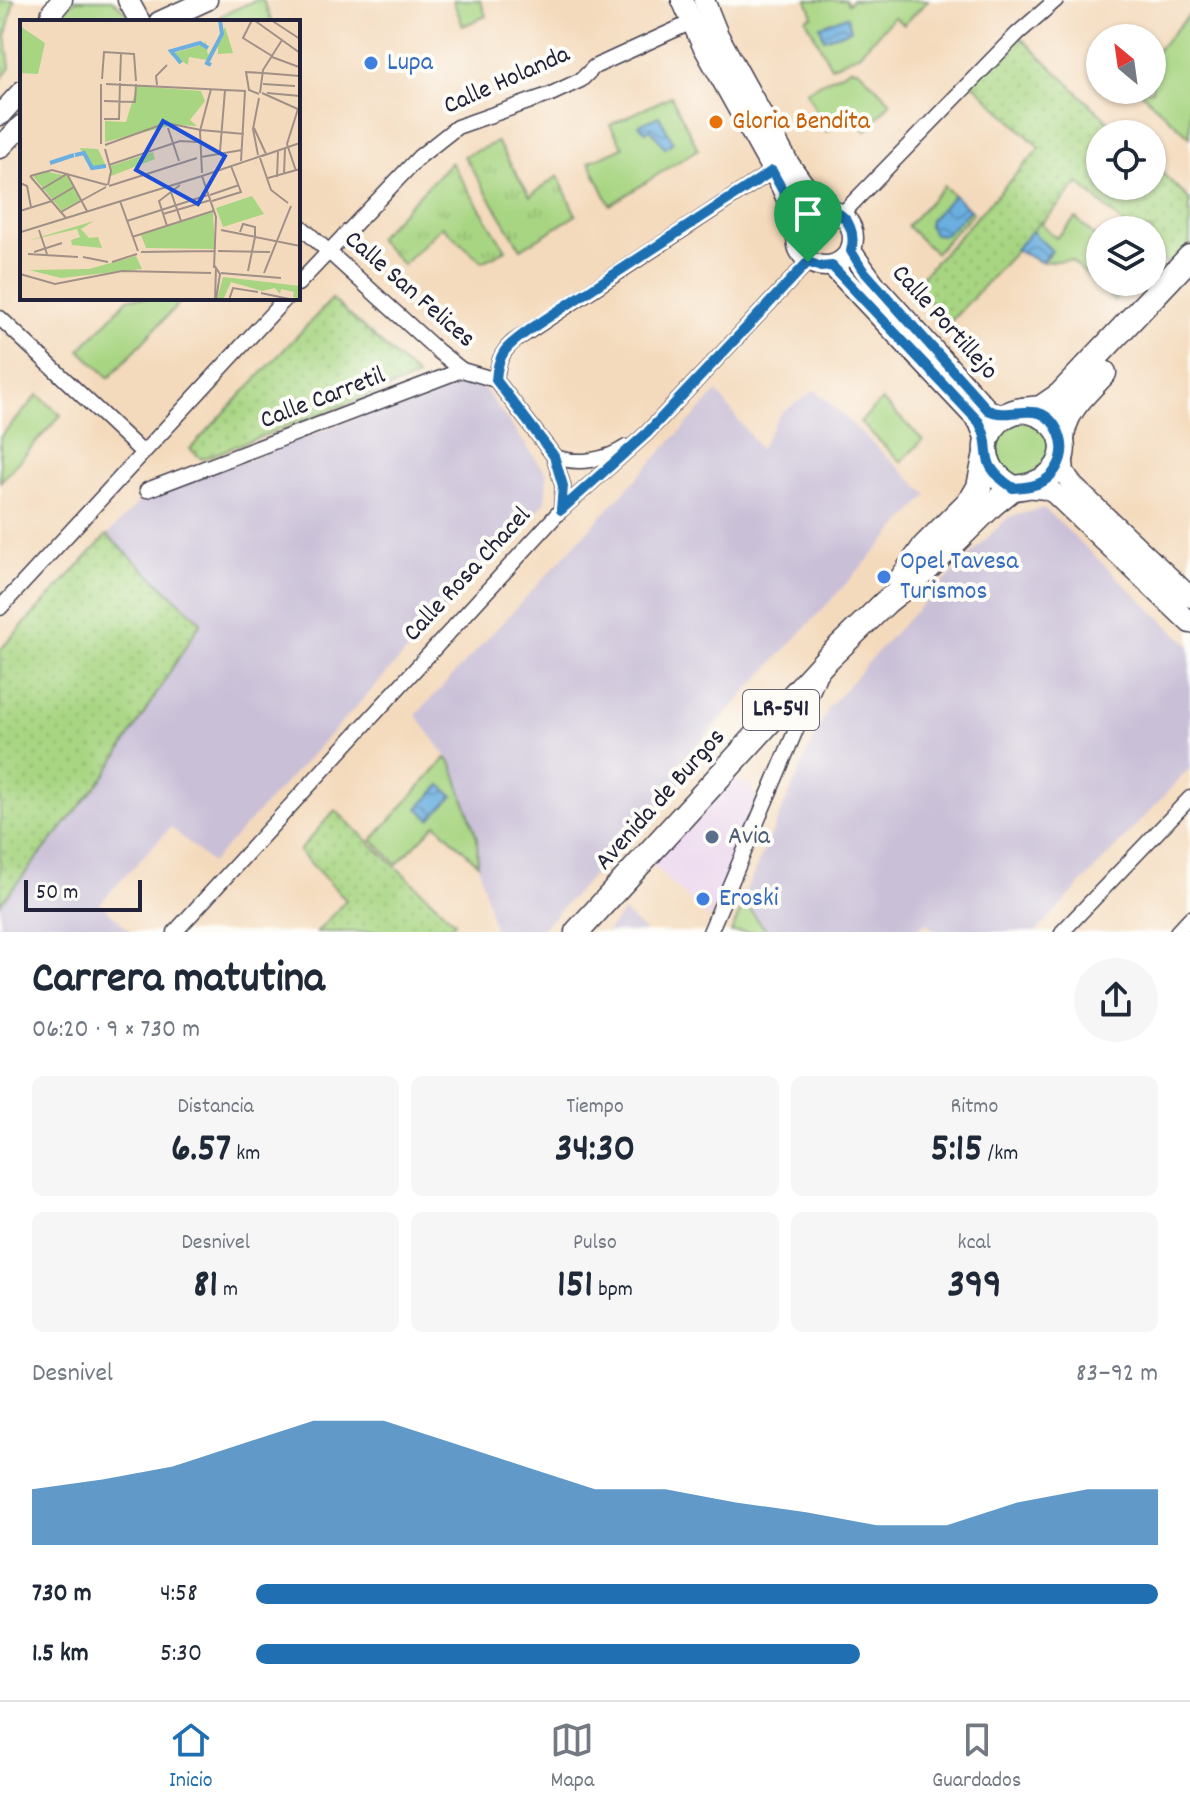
<!DOCTYPE html>
<html lang="es">
<head>
<meta charset="utf-8">
<style>
  body { margin:0; font-family:Dekko,sans-serif; background:#f6f6f7; color:#1f2937; height:100vh; display:flex; flex-direction:column; font-size:30px; white-space:nowrap }
  * { box-sizing:border-box; margin:0 }
  p { font-size:26px; color:#747a83 }
  .icon { flex:none; width:44px; height:44px; fill:none; stroke:currentColor; stroke-width:2; stroke-linecap:round; stroke-linejoin:round }
  .map { position:relative; height:932px; overflow:hidden }
  .side { display:flex; flex-direction:column; background:#fff; flex:1 }
  .side>* { flex:none }
  .needle { width:52px; rotate:331deg }
  .buttons { position:absolute; left:1086px; top:24px; display:grid; gap:16px }
  .buttons a { display:grid; place-items:center; width:80px; height:80px; border-radius:50%; background:#fff; box-shadow:0 2px 6px #0004; font-size:40px }
  .scale { position:absolute; left:24px; bottom:20px; width:118px; box-sizing:border-box; padding-left:8px; border:4px solid #22223b; border-top:0; font-size:22px; line-height:28px; white-space:nowrap; color:#22223b; -webkit-text-stroke:6px #fdfcf7; paint-order:stroke }
  .pin { position:absolute; display:grid; place-items:center; width:68px; height:68px; color:#fff; margin:-82px -34px; border-radius:50% 50% 50% 0; rotate:-45deg; box-shadow:0 0 8px #0007 }
  .pin .icon { rotate:45deg }
  .round { display:grid; place-items:center; flex:none; width:84px; height:84px; border-radius:42px; background:#f6f6f7 }
  .headline { display:flex; align-items:center; justify-content:space-between; height:136px; padding:0 32px }
  h1 { font-size:44px; font-weight:800; line-height:60px }
  .stats { display:grid; grid-template-columns:repeat(3,1fr); gap:12px; height:136px; padding:8px 32px }
  .stats div { display:grid; align-content:center; border-radius:12px; background:#f6f6f7; text-align:center }
  .stats b { font-size:40px; font-weight:800 }
  .stats small { font-size:22px; font-weight:400 }
  .stats p { font-size:22px }
  .chart { height:224px; padding:16px 32px }
  .chart p { display:flex; justify-content:space-between }
  .chart svg { width:100%; height:144px; margin-top:8px; fill:#1f6fb2; opacity:.7 }
  ul { padding:0 32px; list-style:none; font-size:26px }
  li { display:grid; grid-template-columns:128px 96px 1fr; align-items:center; height:60px }
  li i { height:20px; border-radius:10px; background:#1f6fb2 }
  .menu { display:flex; justify-content:space-around; align-items:center; height:112px; border-top:2px solid #e0e1e3; background:#fff; font-size:22px; color:#747a83 }
  .menu a { display:grid; justify-items:center; gap:4px }
  .menu .selected { color:#1f6fb2 }
  .map>svg:first-child { display:block }
  .built { fill:#e9d2ed }
  .industrial { fill:#c9bfd7 }
  .grass { fill:url(#grass-tufts); stroke:#657c5e; stroke-width:2 }
  .park { fill:url(#park-dots); stroke:#657c5e; stroke-width:2 }
  .garden { fill:#a8d582; stroke:#657c5e; stroke-width:2 }
  .water { fill:url(#water-waves); stroke:#46688e; stroke-width:2 }
  .lines { fill:none; stroke-linecap:round; stroke-linejoin:round }
  .street-casing { stroke:#423e4e; stroke-width:17 }
  .secondary-casing { stroke:#423e4e; stroke-width:23 }
  .primary-casing { stroke:#423e4e; stroke-width:27 }
  .street { stroke:#fff; stroke-width:14 }
  .secondary { stroke:#fff; stroke-width:20 }
  .primary { stroke:#fff; stroke-width:24 }
  .route-casing { stroke:#fff; stroke-width:16 }
  .route { stroke:#1f6fb2; stroke-width:10 }
  .shop-dot { fill:#3f7fe0; stroke:#fdfcf7; stroke-width:3 }
  .food-dot { fill:#e8710a; stroke:#fdfcf7; stroke-width:3 }
  .service-dot { fill:#5c6f8a; stroke:#fdfcf7; stroke-width:3 }
  .labels { text-anchor:middle; dominant-baseline:central; stroke-width:8; stroke-linejoin:round; paint-order:stroke }
  .shield { fill:#fdfcf7; stroke:#646373; stroke-width:2 }
  .shield-label { font-size:24px; font-weight:bold; fill:#22223b }
  .shop-label { font-size:26px; fill:#366cbe; stroke:#fdfcf7; text-anchor:start }
  .street-label { font-size:26px; fill:#22223b; stroke:#fdfcf7 }
  .food-label { font-size:26px; fill:#c56008; stroke:#fdfcf7; text-anchor:start }
  .service-label { font-size:26px; fill:#4e5e75; stroke:#fdfcf7; text-anchor:start }
  .inset-river { fill:none; stroke:#6bafe0; stroke-width:4 }
  .inset-road { fill:none; stroke:#a09088; stroke-width:2 }
  .view { fill:#1d4ed8; fill-opacity:0.15; stroke:#1d4ed8; stroke-width:4 }
  .inset-edge { fill:none; stroke:#22223b; stroke-width:4 }
</style>
</head>
<body>
<div class="map">
<svg width="1190" height="932" viewBox="0 0 1190 932">
  <defs>
    <pattern id="grass-tufts" width="24" height="20" patternUnits="userSpaceOnUse" patternTransform="scale(2)"><rect width="24" height="20" fill="#a8d582"/><path d="M3 7l-1-3M5 7V3M7 7l1-3M15 17l-1-3M17 17v-4M19 17l1-3" fill="none" stroke="#90b771"/></pattern>
    <pattern id="park-dots" width="8" height="8" patternUnits="userSpaceOnUse" patternTransform="scale(2)"><rect width="8" height="8" fill="#a8d582"/><path d="M2 2h.1M6 6h.1" fill="none" stroke="#90b771" stroke-width="1.8" stroke-linecap="round"/></pattern>
    <pattern id="water-waves" width="16" height="10" patternUnits="userSpaceOnUse" patternTransform="scale(2)"><rect width="16" height="10" fill="#6bafe0"/><path d="M0 5q4-4 8 0t8 0" fill="none" stroke="#588eb7"/></pattern>
  </defs>
  <rect width="100%" height="100%" fill="#fdfcf7"/>
  <filter id="ink" filterUnits="userSpaceOnUse"><feTurbulence type="fractalNoise" baseFrequency=".0125" numOctaves="2"/><feDisplacementMap in="SourceGraphic" scale="16" xChannelSelector="R" yChannelSelector="G"/><feConvolveMatrix kernelMatrix="1 2 1 2 8 2 1 2 1" color-interpolation-filters="sRGB"/></filter>
  <filter id="wash" filterUnits="userSpaceOnUse"><feTurbulence type="fractalNoise" baseFrequency=".006" numOctaves="4" result="noise"/><feDisplacementMap in="SourceGraphic" scale="32" xChannelSelector="R" yChannelSelector="G"/><feGaussianBlur stdDeviation="1.8" result="paint"/><feColorMatrix in="noise" values="0 0 0 0 0 0 0 0 0 0 0 0 0 0 0 0 0 1.4 0 .05"/><feComposite in="paint" operator="in"/></filter>
  <g filter="url(#wash)">
    <rect width="100%" height="100%" fill="#f4dabc"/>
    <path class="built" d="M730 779 750 785 758 803 709 919 652 864Z"/>
    <g class="industrial">
      <path d="M449 382 481 387 485 390 547 474 545 503 211 863 171 827 100 903 131 932H0V904L107 773 201 623 107 535 141 500Z"/>
      <path d="M815 390 928 495 701 741 673 768 685 779 539 932H495L478 864 477 838 452 764 416 715 717 392 760 449 780 414Z"/>
      <path d="M1044 508 1190 646V768L1036 932H936L926 923 915 932H768L744 903 743 897 828 708 896 631 1008 517Z"/>
      <path d="M624 912 646 932H606Z"/>
    </g>
    <g class="grass">
      <path d="M453 0H480L486 16 463 26Z"/>
      <path d="M497 142 530 196 558 176 576 215 521 249 464 156Z"/>
      <path d="M451 162 506 250 482 262 442 226 403 265 377 238Z"/>
    </g>
    <g class="park">
      <path d="M0 0H14L6 35 10 68 0 80Z"/>
      <path d="M1017 34 1121 134H1100V186H1152V163L1190 200V257L1176 272 1152 250V230H1130L1079 183 950 322 913 286 1040 148 971 82Z"/>
      <path d="M332 299 418 377 202 459 190 449Z"/>
      <path d="M107 535 201 622 107 773 0 904V650Z"/>
      <path d="M335 810 455 922 446 932H317L346 900 299 851Z"/>
    </g>
    <g class="garden">
      <path d="M75 0H112L127 13 130 22H57L64 9Z"/>
      <path d="M256 0H263L272 22H227L220 16Z"/>
      <path d="M807 0H845L848 4 852 0H928L904 25 894 17 860 53 831 67 806 19 813 16Z"/>
      <path d="M1190 14V137L1138 90H1152V56Z"/>
      <path d="M851 68 859 70 891 102 866 131 846 113 827 132 806 91Z"/>
      <path d="M671 96 698 149 610 205 589 162 623 147 610 125Z"/>
      <path d="M944 186 973 213 935 253 907 226Z"/>
      <path d="M1076 218 1100 242V282H1132L1114 301 1071 260 1041 262 1015 250 1040 222 1056 238Z"/>
      <path d="M129 298H184L109 378 80 350Z"/>
      <path d="M38 395 61 415 0 482V437Z"/>
      <path d="M882 400 923 440 901 462 860 422Z"/>
      <path d="M1021 420 1047 428 1054 456 1025 479 1007 472 997 456 999 437 1004 429Z"/>
      <path d="M446 758 452 764 477 838 478 864 436 824 397 864 372 840Z"/>
      <path d="M744 903 768 932H731Z"/>
    </g>
    <g class="water">
      <path d="M847 16 851 30 824 39 820 26Z"/>
      <path d="M659 116 673 142 665 148 651 129 646 132 639 125Z"/>
      <path d="M954 195 970 210 945 235 934 234 929 227 930 220Z"/>
      <path d="M1032 231 1052 251 1041 262 1015 250Z"/>
      <path d="M441 785 453 796 430 819 418 808Z"/>
    </g>
  </g>
  <g filter="url(#ink)">
    <g class="lines">
      <defs>
        <g id="street">
          <path d="M841 215 1017 34 1056 0"/>
          <path d="M298 224 438 351 462 370 496 380 554 456 563 486 561 510"/>
          <path d="M298 284 419 157 457 127 551 94 581 80 594 67 692 22"/>
          <path d="M0 318 143 453"/>
          <path d="M496 380C498 363 500 354 513 342L772 171"/>
          <path d="M554 456C576 466 607 460 626 447"/>
          <path d="M147 490 462 370"/>
          <path d="M0 608 286 298"/>
          <path d="M175 932 561 510 647 433 808 262"/>
          <path d="M710 932 818 678"/>
          <path d="M1062 932 1190 798"/>
          <path d="M1177 932 1190 918"/>
        </g>
        <g id="secondary">
          <path d="M128 0 140 22"/>
          <path d="M682 0 702 44 781 186 799 226"/>
          <path d="M704 0 718 35 789 164 822 210"/>
          <path d="M50 22 52 12 62 0"/>
          <path d="M159 22 207 0"/>
          <path d="M0 115 22 91"/>
          <path d="M0 148 22 125"/>
          <circle cx="825" cy="238" r="28"/>
          <path d="M851 251 876 286 988 410 999 414 1009 413"/>
          <path d="M832 266 979 422 986 440"/>
          <path d="M1062 453 1064 472 1073 486 1190 597"/>
          <path d="M1026 487 1046 489 1054 493 1190 623"/>
        </g>
        <g id="primary">
          <path d="M1023 410C1080 419 1075 485 1013 488 1004 482 994 476 990 466 977 440 996 413 1023 410Z"/>
          <path d="M1023 410 1041 408 1060 395 1190 257"/>
          <path d="M1062 440C1063 411 1085 394 1104 373"/>
          <path d="M901 580 925 546 972 499 979 487 986 453"/>
          <path d="M577 932 826 660 886 602 926 570 993 504 1013 488"/>
        </g>
      </defs>
      <use href="#street" class="street-casing"/>
      <use href="#secondary" class="secondary-casing"/>
      <use href="#primary" class="primary-casing"/>
      <use href="#street" class="street"/>
      <use href="#secondary" class="secondary"/>
      <use href="#primary" class="primary"/>
    </g>
  </g>
  <g class="lines" filter="url(#ink)">
    <defs>
      <path id="route" d="M772 171 793 209 799 226C820 194 861 214 851 251L862 269 988 410C1012 422 1042 395 1059 433 1064 445 1063 458 1056 469 1046 485 1030 487 1013 488 973 461 996 452 979 422L832 266 821 267 808 262 647 433 561 510 563 486 554 456 496 380C498 350 509 345 532 328Z"/>
    </defs>
    <use href="#route" class="route-casing"/>
    <use href="#route" class="route"/>
  </g>
  <g class="shop-dot">
    <circle cx="371" cy="63" r="8"/>
    <circle cx="884" cy="577" r="8"/>
    <circle cx="703" cy="899" r="8"/>
  </g>
  <circle class="food-dot" cx="716" cy="122" r="8"/>
  <circle class="service-dot" cx="712" cy="837" r="8"/>
  <g class="labels">
    <rect class="shield" x="743" y="690" width="76" height="40" rx="6"/>
    <g class="shield-label">
      <text x="781" y="710">LR-541</text>
    </g>
    <g class="shop-label">
      <text x="387" y="63">Lupa</text>
      <text x="900" y="562">Opel Tavesa<tspan x="900" dy="30">Turismos</tspan></text>
      <text x="719" y="899">Eroski</text>
    </g>
    <g class="street-label">
      <text transform="translate(507 81) rotate(-24)">Calle Holanda</text>
      <text transform="translate(409 290) rotate(41)">Calle San Felices</text>
      <text transform="translate(944 323) rotate(48)">Calle Portillejo</text>
      <text transform="translate(323 399) rotate(-21)">Calle Carretil</text>
      <text transform="translate(468 575) rotate(-47)">Calle Rosa Chacel</text>
      <text transform="translate(661 800) rotate(-48)">Avenida de Burgos</text>
    </g>
    <g class="food-label">
      <text x="732" y="122">Gloria Bendita</text>
    </g>
    <g class="service-label">
      <text x="728" y="837">Avia</text>
    </g>
  </g>
  <g transform="translate(20 20)">
    <rect width="280" height="280" fill="#f4dabc"/>
    <path d="M117 66 181 71 185 81 170 100 177 106 153 105 85 122V101L106 102ZM133 132 135 139 91 156V146ZM232 176 244 194 203 207 196 188ZM193 192 195 229 126 228 121 215ZM74 201 61 209 69 218 78 217 82 228 52 225 51 220 60 217 57 209 7 221ZM116 236 122 249 41 258 9 250 69 249ZM203 257 280 266V279L273 277 274 272 261 269 260 274 255 268 242 271 211 262 203 280 197 279Z" fill="#a8d582"/>
    <path d="M0 6 25 23 18 54 0 53ZM205 7 213 33 198 34V26L187 40 169 37 168 45 150 34 185 24V19L188 35ZM60 128 78 129 86 146 71 148ZM24 151 47 156 61 180 42 191 12 155Z" fill="#a8d582"/>
    <path class="inset-river" d="M161 43 151 31 180 23 188 28M191 45 187 43 202 14 200 0M55 135 64 133 72 148 86 146M30 143 54 135"/>
    <path class="inset-road" d="M232 0 223 18 252 36M234 0 280 33M251 0 280 19M252 37 279 47M243 53 280 56M82 59 84 32 114 34 116 61M100 61 101 33M86 64 225 71 221 141M243 64 275 66M137 65 136 56 147 45M240 73 243 50 262 20M242 73 280 90M247 73 280 76M239 74 229 70 226 52 242 53M84 81 115 82 116 64M84 99H99L100 63M148 108 159 141M234 108 246 134M181 110 224 114M81 124V64M85 125 146 103 181 110M85 129 91 151 88 165M200 131 205 70M238 135 233 109 239 78M242 136 280 123M181 137 222 130M240 138 251 170 268 183M89 145 160 121 178 122M276 151 267 124 278 89M182 153 180 111 191 69M264 154 265 128M10 156 32 150 87 165M10 156 46 198M182 156 196 197 194 248M182 156 244 135M257 157 258 131M248 158 280 149M0 163 7 166 11 187M89 166 177 138M22 169 47 154 67 191M151 172 161 201M190 175 219 165M32 180 54 167M100 181 118 231M192 181 221 172 211 146M0 191 32 181M41 192 86 167M143 194 191 180M107 201 188 175M147 206 139 181 160 165M19 210 27 234M201 210 280 226M1 212 182 156M220 212 223 204 235 207V216M112 217 193 191M198 231 250 232M14 232 42 223M121 232 195 231M8 234 58 237M63 237 88 242M92 242 117 234M228 251 235 217M201 253 261 258M244 253 271 186M0 254 35 264 102 251 191 253M241 273 274 280M195 280 196 248 200 254 196 280M209 280 213 268 238 272"/>
    <path class="view" d="M143 101 205 136 178 184 116 150Z"/>
    <rect width="280" height="280" class="inset-edge"/>
  </g>
</svg>
<div class="buttons">
<a><svg class="needle" viewBox="-14 -14 28 28"><path d="M0-13l5 13h-10z" fill="#e53935"/><path d="M0 13l5-13h-10z" fill="#747a83"/></svg></a>
<a><svg class="icon" aria-label="locate" viewBox="0 0 24 24"><circle cx="12" cy="12" r="6"/><path d="M12 2v4M12 18v4M2 12h4M18 12h4"/></svg></a>
<a><svg class="icon" aria-label="layers" viewBox="0 0 24 24"><path d="M12 4l9 5-9 5-9-5zM3 14l9 5 9-5"/></svg></a>
</div>
<div class="scale">50 m</div>
<div class="pin" style="left:808px;top:262px;background:#1e9e55"><svg class="icon" aria-label="arrive" viewBox="0 0 24 24"><path d="M6 21V4h12l-3 4 3 4H6"/></svg></div>
</div>
<section class="side">
<div class="headline"><div><h1>Carrera matutina</h1><p>06:20 · 9 × 730 m</p></div><a class="round"><svg class="icon" aria-label="share" viewBox="0 0 24 24"><path d="M12 15V3M7 8l5-5 5 5M5 13v7h14v-7"/></svg></a></div>
<div class="stats">
<div><p>Distancia</p><b>6.57<small> km</small></b></div>
<div><p>Tiempo</p><b>34:30</b></div>
<div><p>Ritmo</p><b>5:15<small> /km</small></b></div>
</div>
<div class="stats">
<div><p>Desnivel</p><b>81<small> m</small></b></div>
<div><p>Pulso</p><b>151<small> bpm</small></b></div>
<div><p>kcal</p><b>399</b></div>
</div>
<div class="chart"><p><span>Desnivel</span>83–92 m</p>
<svg viewBox="0 0 160 44" preserveAspectRatio="none"><path d="M0 44V27L10 24L20 20L30 13L40 6L50 6L60 13L70 20L80 27L90 27L100 31L110 34L120 38L130 38L140 31L150 27L160 27V44z"/></svg>
</div>
<ul>
<li><b>730 m</b>4:58<i style="width:100%"></i></li>
<li><b>1.5 km</b>5:30<i style="width:67%"></i></li>
</ul>
</section>
<nav class="menu">
<a class="selected"><svg class="icon" aria-label="home" viewBox="0 0 24 24"><path d="M3 11l9-7 9 7M6 9v11h12V9"/></svg>Inicio</a>
<a><svg class="icon" aria-label="map" viewBox="0 0 24 24"><path d="M3 6l6-2 6 2 6-2v14l-6 2-6-2-6 2zM9 4v14M15 6v14"/></svg>Mapa</a>
<a><svg class="icon" aria-label="saved" viewBox="0 0 24 24"><path d="M7 4h10v16l-5-4-5 4z"/></svg>Guardados</a>
</nav>
</body>
</html>
